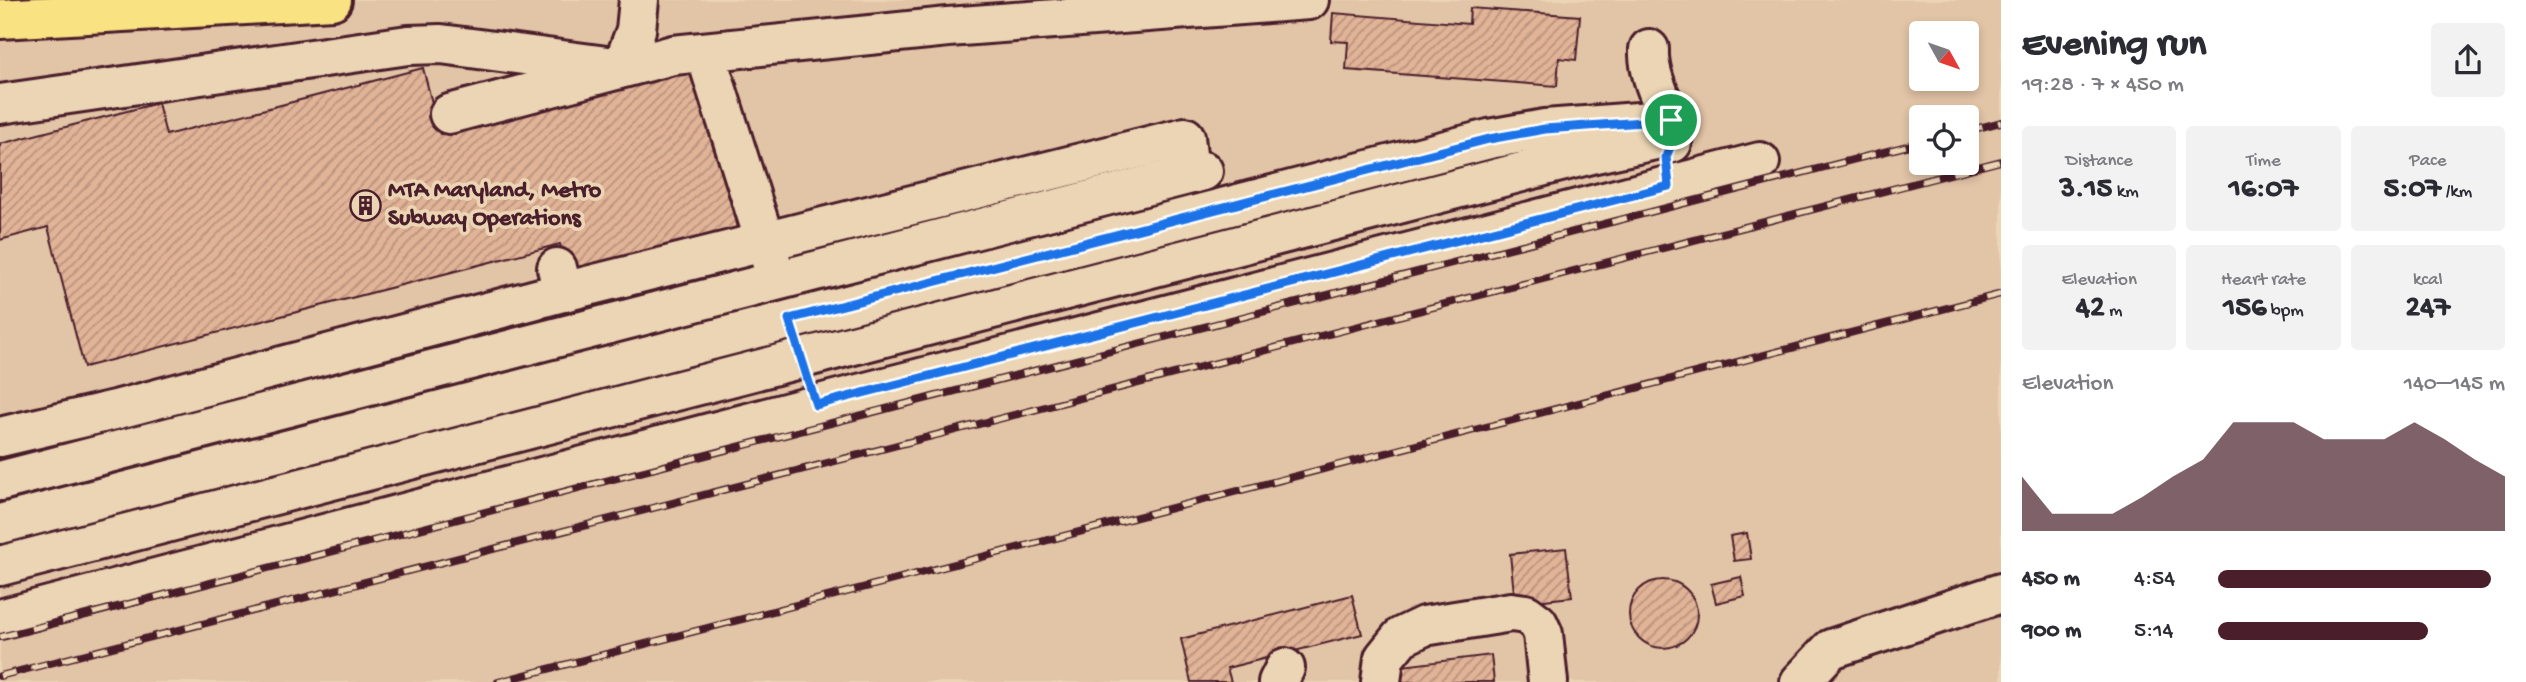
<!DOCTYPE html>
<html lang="en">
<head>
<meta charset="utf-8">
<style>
  body { margin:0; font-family:"Gochi Hand",sans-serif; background:#f2f2f3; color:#2b2b33; height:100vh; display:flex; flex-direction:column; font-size:26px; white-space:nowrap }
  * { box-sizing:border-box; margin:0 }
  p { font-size:23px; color:#7c7c81 }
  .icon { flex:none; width:38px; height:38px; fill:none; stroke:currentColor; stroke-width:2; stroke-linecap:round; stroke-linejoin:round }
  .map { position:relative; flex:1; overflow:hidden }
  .side { display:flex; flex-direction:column; background:#fff; width:525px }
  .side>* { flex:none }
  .needle { width:46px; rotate:130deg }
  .fabs { position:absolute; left:1909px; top:21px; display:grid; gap:14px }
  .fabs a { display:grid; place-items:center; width:70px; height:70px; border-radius:7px; background:#fff; box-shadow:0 4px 10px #0003; font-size:35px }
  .pin { position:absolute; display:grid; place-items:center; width:60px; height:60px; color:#fff; margin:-30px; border:4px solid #fff; border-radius:50%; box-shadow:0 2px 7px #0007 }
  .round { display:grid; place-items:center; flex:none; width:74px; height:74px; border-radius:7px; background:#f2f2f3 }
  .summary { display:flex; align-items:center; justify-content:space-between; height:119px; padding:0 21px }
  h1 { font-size:38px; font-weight:800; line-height:52px }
  .stats { display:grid; grid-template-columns:repeat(3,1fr); gap:10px; height:119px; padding:7px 21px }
  .stats div { display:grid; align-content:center; border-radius:7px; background:#f2f2f3; text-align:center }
  .stats b { font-size:30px; font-weight:800 }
  .stats small { font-size:19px; font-weight:400 }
  .stats p { font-size:19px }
  .chart { height:196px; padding:14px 21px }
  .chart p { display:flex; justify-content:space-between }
  .chart svg { width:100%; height:126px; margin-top:7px; fill:#4a1f2b; opacity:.7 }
  ul { padding:0 21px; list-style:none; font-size:23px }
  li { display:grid; grid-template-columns:112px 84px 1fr; align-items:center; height:52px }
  li i { height:18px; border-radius:9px; background:#4a1f2b }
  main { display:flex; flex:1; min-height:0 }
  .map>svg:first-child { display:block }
  .built { fill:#e2c4a6; fill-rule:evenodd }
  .building { fill:url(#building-hatch); stroke:#4a1f2b; stroke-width:2 }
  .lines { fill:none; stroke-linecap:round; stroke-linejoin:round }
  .minor-casing { stroke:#4a1f2b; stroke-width:44 }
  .major-casing { stroke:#4a1f2b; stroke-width:44 }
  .minor { stroke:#ebd5b4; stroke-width:38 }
  .major { stroke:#f8e281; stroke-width:38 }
  .rail-casing { stroke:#4a1f2b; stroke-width:8 }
  .rail { stroke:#ebd5b4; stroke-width:5; stroke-dasharray:16; stroke-linecap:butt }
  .route-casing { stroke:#fff; stroke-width:14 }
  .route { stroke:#1a73e8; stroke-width:9 }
  .labels { text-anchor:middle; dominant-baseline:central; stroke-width:7; stroke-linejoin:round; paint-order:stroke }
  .poi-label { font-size:24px; font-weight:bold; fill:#4a1f2b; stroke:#ebd5b4; text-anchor:start }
</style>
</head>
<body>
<main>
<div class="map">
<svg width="2001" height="682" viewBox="0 0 2001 682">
  <defs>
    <pattern id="building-hatch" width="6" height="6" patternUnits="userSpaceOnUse" patternTransform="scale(1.75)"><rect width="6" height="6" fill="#e1b397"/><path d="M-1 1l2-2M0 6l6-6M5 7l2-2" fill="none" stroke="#b8917b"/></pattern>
  </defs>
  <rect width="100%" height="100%" fill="#ebd5b4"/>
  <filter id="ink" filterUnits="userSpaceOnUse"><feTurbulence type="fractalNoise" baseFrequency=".0143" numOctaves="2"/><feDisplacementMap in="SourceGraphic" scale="14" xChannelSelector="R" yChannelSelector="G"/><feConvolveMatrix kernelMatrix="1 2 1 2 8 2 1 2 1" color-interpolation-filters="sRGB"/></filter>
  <g filter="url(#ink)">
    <path class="built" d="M0 0H2001V682H0ZM1922 33H1967V79H1922ZM1922 117H1967V163H1922Z"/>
    <g class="building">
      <path d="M1470 8 1580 16 1576 60 1559 58 1557 86 1346 70 1348 42 1331 41 1333 13 1469 24Z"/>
      <path d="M423 68 440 134 696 68 740 240 570 284 560 244 84 367 48 227 0 240V144L158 103 166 135Z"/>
      <path d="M1747 533 1751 559 1734 561 1730 536Z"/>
      <path d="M1566 548 1572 597 1515 603 1510 554Z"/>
      <path d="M1741 577 1745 596 1716 603 1711 584Z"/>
      <circle cx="1663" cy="614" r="34"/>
      <path d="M1352 595 1362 634 1227 668 1231 682H1191L1181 639Z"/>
      <path d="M1491 655 1494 682H1396L1394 667Z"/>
    </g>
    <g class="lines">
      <defs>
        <g id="minor">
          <path d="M1649 49C1648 66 1654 83 1661 99 1666 114 1677 127 1672 143"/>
          <path d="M705 52 773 267"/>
          <path d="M0 104 408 45 441 44 622 68 636 30 639 0"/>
          <path d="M449 114 673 55 948 27 1309 0"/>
          <path d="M563 292 1185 137 1189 173"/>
          <path d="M0 437 115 410 563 292 557 268"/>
          <path d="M0 481 1203 171"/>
          <path d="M0 524 1489 139 1545 129 1652 121"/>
          <path d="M0 566 1591 154 1674 136"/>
          <path d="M0 619 816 405 1760 162"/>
          <path d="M1278 682 1285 668"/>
          <path d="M1381 682 1384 658 1401 637 1424 626 1511 612 1526 614 1538 623 1543 634 1548 682"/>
          <path d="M1800 682 1831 649 2001 593"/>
        </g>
        <path id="major" d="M0 19 332 0"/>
      </defs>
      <use href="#minor" class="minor-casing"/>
      <use href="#major" class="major-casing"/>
      <use href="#minor" class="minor"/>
      <use href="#major" class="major"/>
      <defs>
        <g id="rail">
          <path d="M1967 131 2001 122"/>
          <path d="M0 637 1922 142"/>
          <path d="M0 676 2001 161"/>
          <path d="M498 682 2001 294"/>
        </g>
      </defs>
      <use href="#rail" class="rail-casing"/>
      <use href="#rail" class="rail"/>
    </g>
  </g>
  <g class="lines" filter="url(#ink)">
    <defs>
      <path id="route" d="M1671 120 1674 136 1666 157 1669 186 816 405 789 319 1489 139 1545 129Z"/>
    </defs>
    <use href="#route" class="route-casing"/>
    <use href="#route" class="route"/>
  </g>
  <defs>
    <symbol id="building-ring" viewBox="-11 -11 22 22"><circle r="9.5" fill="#ebd5b4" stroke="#4a1f2b" stroke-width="1.5"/><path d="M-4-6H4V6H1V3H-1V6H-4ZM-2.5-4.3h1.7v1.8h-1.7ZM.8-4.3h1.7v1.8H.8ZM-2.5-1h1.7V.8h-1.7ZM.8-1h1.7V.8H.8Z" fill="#4a1f2b"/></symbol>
  </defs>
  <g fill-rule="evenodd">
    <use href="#building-ring" x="348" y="188" width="35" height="35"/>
  </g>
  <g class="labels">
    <g class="poi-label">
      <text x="388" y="191">MTA Maryland, Metro<tspan x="388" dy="28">Subway Operations</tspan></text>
    </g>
  </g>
</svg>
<div class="fabs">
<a><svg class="needle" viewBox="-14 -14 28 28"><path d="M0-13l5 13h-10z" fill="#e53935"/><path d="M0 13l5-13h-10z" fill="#7c7c81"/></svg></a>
<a><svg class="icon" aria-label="locate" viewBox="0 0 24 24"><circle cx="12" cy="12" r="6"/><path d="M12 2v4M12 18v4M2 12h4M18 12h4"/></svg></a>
</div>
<div class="pin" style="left:1671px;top:120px;background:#1e9e55"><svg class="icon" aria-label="arrive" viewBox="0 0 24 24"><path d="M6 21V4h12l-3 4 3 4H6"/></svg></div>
</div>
<section class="side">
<div class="summary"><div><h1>Evening run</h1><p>19:28 · 7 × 450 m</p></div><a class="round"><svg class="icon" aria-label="share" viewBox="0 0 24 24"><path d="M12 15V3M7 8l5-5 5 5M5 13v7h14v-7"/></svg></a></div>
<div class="stats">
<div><p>Distance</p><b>3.15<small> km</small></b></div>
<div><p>Time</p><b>16:07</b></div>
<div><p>Pace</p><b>5:07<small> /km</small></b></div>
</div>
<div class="stats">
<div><p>Elevation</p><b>42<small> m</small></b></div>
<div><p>Heart rate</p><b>156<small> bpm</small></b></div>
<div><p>kcal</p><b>247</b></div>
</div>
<div class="chart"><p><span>Elevation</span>140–145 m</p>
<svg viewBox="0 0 160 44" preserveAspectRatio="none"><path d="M0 44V25L10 38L20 38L30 38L40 32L50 25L60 19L70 6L80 6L90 6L100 12L110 12L120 12L130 6L140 12L150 19L160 25V44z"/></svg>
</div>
<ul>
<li><b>450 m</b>4:54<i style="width:95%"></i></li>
<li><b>900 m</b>5:14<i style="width:73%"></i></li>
</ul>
</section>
</main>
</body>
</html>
